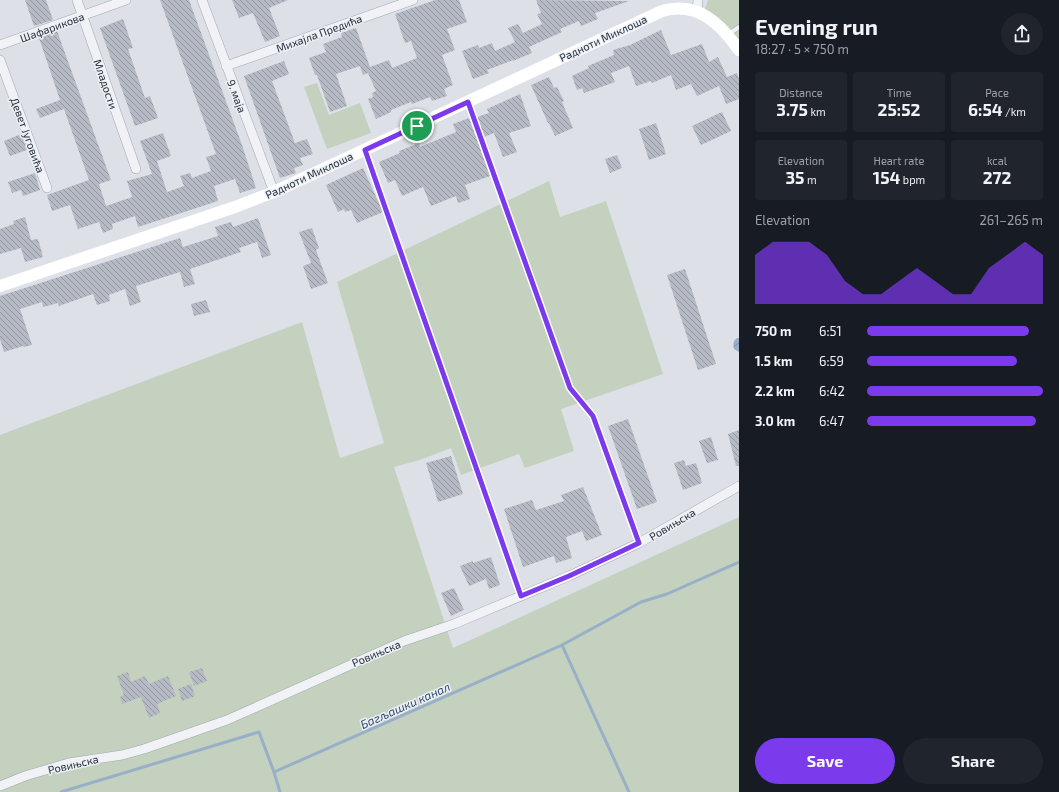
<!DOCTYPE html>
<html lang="en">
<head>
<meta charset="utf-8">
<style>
  body { margin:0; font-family:"Exo 2",sans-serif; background:#20242c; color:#f1f3f6; height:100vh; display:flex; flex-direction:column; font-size:15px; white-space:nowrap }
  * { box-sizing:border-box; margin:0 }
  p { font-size:13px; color:#9ea1a6 }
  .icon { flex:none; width:22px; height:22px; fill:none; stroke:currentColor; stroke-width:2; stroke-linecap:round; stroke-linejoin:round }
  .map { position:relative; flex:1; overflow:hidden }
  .details { display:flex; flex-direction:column; background:#171b24; width:320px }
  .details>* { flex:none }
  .pin { position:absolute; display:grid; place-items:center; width:34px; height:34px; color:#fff; margin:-17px; border:2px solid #fff; border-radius:50%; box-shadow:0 1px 4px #0007 }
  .round { display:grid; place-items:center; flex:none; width:42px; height:42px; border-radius:21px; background:#20242c }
  .head { display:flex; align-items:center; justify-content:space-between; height:68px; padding:0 16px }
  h1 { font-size:22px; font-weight:700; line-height:30px }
  .stats { display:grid; grid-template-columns:repeat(3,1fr); gap:6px; height:68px; padding:4px 16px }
  .stats div { display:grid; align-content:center; border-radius:4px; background:#20242c; text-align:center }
  .stats b { font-size:17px; font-weight:700 }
  .stats small { font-size:11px; font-weight:400 }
  .stats p { font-size:11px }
  .chart { height:112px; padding:8px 16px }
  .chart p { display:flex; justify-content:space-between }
  .chart svg { width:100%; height:72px; margin-top:4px; fill:#7c3aed; opacity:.7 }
  .cta { display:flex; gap:8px; margin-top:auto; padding:8px 16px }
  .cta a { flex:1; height:46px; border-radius:24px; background:#7c3aed; color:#fff; font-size:16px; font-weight:700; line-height:46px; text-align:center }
  .cta a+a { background:#20242c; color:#f1f3f6 }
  ul { padding:0 16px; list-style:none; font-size:13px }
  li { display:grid; grid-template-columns:64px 48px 1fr; align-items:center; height:30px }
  li i { height:10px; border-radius:5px; background:#7c3aed }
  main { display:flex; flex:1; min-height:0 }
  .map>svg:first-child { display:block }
  .green { fill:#c3d1be }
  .water { fill:url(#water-waves) }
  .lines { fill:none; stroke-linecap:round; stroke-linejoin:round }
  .stream { stroke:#98afc7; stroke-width:3 }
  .building { fill:url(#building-back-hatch) }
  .lane-casing { stroke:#a3a8b1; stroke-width:5.5 }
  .street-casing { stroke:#a3a8b1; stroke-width:10 }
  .lane { stroke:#f0f2f5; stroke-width:4.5 }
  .street { stroke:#f0f2f5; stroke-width:9 }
  .secondary { stroke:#fff; stroke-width:12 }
  .route-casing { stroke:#fff; stroke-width:8 }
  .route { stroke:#7c3aed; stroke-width:5 }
  .labels { text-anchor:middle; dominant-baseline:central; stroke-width:3; stroke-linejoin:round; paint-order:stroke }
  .street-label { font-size:11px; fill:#272f3d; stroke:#ecf0f5 }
  .water-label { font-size:12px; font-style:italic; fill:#324e70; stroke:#ecf0f5 }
</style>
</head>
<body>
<main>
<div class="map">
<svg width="739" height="792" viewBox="0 0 739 792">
  <defs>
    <pattern id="water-waves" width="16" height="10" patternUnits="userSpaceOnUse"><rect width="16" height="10" fill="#98afc7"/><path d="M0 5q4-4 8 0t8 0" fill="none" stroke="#7c8fa3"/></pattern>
    <pattern id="building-back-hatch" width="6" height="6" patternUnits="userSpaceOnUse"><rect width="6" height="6" fill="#b5bac4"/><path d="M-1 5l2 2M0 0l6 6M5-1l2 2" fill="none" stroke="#9398a0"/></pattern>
  </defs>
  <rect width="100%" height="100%" fill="#dde1e7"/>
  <g class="green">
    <path d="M708 0H739V45L704 11Z"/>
    <path d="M317 83 329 115 360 103 371 133 327 149 304 87Z"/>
    <path d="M549 181 560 217 606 201 663 374 561 409 574 451 525 468 519 454 461 475 451 448 420 460 394 467 453 648 739 517V792H0V435L302 322 340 458 384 443 337 282Z"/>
  </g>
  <path class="water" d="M737 338H739V352L734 349C733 344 733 341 737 338Z"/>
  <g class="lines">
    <g class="stream">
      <path d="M562 645 629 792"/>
      <path d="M61 792 259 732 274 772"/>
      <path d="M280 792 274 772 562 645 641 602 667 594 739 562"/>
    </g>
  </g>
  <g class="building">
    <path d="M25 0H46L53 20 34 26Z"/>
    <path d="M160 0H189L242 145 256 188 240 193 235 179 214 186 218 201 138 227 135 216 112 224 113 229 103 233 99 222 78 229 70 205 52 211 47 195 89 180 64 109 40 118 36 109 60 100 39 38 57 31 111 180 99 184 106 206 132 197 127 181 152 174 140 141 163 133 171 156 157 161 167 192 184 186 180 176 190 173 192 178 211 171 206 157 216 154Z"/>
    <path d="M232 0H288L269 8 280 36 265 42 253 13 239 18Z"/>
    <path d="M435 0H459L467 22 447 29 455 50 442 55 453 85 444 89 447 96 432 101 430 97 412 104 411 102 391 110V112L376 119 368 99 373 97 372 93 376 91 368 73 363 75 360 66 336 74 347 106 330 112 317 75H315L309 58 326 52 323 44 342 37 341 33 356 28 370 67 389 60 392 68 417 58 411 41 405 43 395 14Z"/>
    <path d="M536 0 629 1 595 13 598 19 581 26 579 21 560 29 562 32 529 47 532 53 513 61V60L487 70 489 73 473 79 462 51 478 45 479 48 492 43 495 51 515 42 508 28 518 24 523 33 542 24 537 14 541 13Z"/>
    <path d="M123 19 133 48 128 49 145 98 150 96 158 118 135 126 100 28Z"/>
    <path d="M661 30 671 55 702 44 709 62 718 57 727 77 737 73 739 79V99L726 104 719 86 697 96 691 84 676 90 671 75 652 83 651 81 636 86 629 66 611 73 615 82 584 93 582 88 577 90 572 76 589 68 588 66 614 55 613 50 630 45Z"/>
    <path d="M284 61 289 74 272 81 295 143 307 139 313 154 300 158 303 165 294 168 296 173 280 178 244 76Z"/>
    <path d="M549 77 554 88 557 87 564 101 562 102 573 128 555 136 549 123H548L531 85Z"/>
    <path d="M520 94 531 126 509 133 517 152 503 157 494 133 484 137 477 117 489 113 487 109Z"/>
    <path d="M722 112 731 131 701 145 692 126Z"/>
    <path d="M469 118 490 176 465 185 470 199 458 203 456 196 431 206 423 187 402 196 395 180 388 183 379 162 400 153 399 151 419 143 420 147 456 132 453 124Z"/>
    <path d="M656 123 666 154 649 160 639 129Z"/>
    <path d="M21 134 27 150 10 156 4 141Z"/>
    <path d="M617 155 622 168 610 173 605 159Z"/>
    <path d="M363 168 383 212 357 223 351 210 345 212 344 209 338 212 326 185Z"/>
    <path d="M35 173 40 190 23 196 21 190 12 193 8 182Z"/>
    <path d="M25 217 31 240 38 239 43 257 25 262 21 248 0 254V229L14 224 13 221Z"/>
    <path d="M258 218 271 255 262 258 257 242 239 248 241 252 190 269 195 284 184 287 180 272 136 286 141 302 130 306 125 289 109 295 110 301 97 305 93 294 59 306 58 303 43 307 42 302 20 309 32 345 24 347 23 346 4 352 0 339V296L180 238 183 247 218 236 215 227 231 222 233 227Z"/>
    <path d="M312 228 319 248 316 250 328 283 311 289 303 266 311 263 299 232Z"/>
    <path d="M685 269 716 364 698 370 667 275Z"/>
    <path d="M206 300 210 312 194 316 191 304Z"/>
    <path d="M628 419 657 502 637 509 608 426Z"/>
    <path d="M739 430V466H736L728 434Z"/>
    <path d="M711 437 718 460 707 463 699 441Z"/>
    <path d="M451 456 463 494 438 502 426 463Z"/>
    <path d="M684 460 686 466 696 463 702 483 683 490 674 463Z"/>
    <path d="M583 487 602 535 586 541 582 531 566 537 572 558 556 563 554 556 523 567 504 509 532 500 536 510 564 501 561 495Z"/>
    <path d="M491 557 500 585 489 589 486 579 469 586 460 566 473 561V563Z"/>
    <path d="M454 588 464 610 451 616 441 593Z"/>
    <path d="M202 668 207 681 194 686 189 672Z"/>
    <path d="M128 672 131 682 145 676 149 684 168 676 176 696 157 704 160 713 149 718 141 697 122 704 120 697 124 695 117 676Z"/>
    <path d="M191 684 195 696 182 701 178 689Z"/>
  </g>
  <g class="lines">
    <defs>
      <g id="lane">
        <path d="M727 35 739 27"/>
        <path d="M468 103 570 388 593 416 639 543"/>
        <path d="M365 150 521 596"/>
      </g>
      <g id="street">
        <path d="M77 0 136 169"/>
        <path d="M202 0 274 192"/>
        <path d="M697 12 698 0"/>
        <path d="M0 45 126 0"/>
        <path d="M0 60 47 188"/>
        <path d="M226 66 413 0"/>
        <path d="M0 786 25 776 69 763 122 755 144 749 227 720 404 641 454 624 569 576 639 543 739 486"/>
      </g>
    </defs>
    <use href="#lane" class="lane-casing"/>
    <use href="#street" class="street-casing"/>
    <use href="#lane" class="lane"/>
    <use href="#street" class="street"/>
    <path class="secondary" d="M0 286 235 207 274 192 662 11C697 1 720 23 739 50"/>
  </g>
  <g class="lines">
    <defs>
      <path id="route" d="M468 102 570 388 593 416 639 543 569 576 521 596 365 150Z"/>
    </defs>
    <use href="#route" class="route-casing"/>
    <use href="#route" class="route"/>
  </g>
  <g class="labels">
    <g class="street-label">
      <text transform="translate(52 27) rotate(-20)">Шафарикова</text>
      <text transform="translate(319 33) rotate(-20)">Михајла Предића</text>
      <text transform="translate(603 38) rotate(-25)">Радноти Миклоша</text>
      <text transform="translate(106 84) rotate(71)">Младости</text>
      <text transform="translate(237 96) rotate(69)">9. маја</text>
      <text transform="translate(28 135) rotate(70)">Девет Југовића</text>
      <text transform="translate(309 175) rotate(-25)">Радноти Миклоша</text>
      <text transform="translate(672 524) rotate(-31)">Ровињска</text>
      <text transform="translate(376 653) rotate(-23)">Ровињска</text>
      <text transform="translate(73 764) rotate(-13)">Ровињска</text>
    </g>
    <g class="water-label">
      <text transform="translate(405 705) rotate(-24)">Багљашки канал</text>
    </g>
  </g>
</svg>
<div class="pin" style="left:417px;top:126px;background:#1e9e55"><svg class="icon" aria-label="arrive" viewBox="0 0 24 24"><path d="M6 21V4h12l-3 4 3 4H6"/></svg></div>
</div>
<section class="details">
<div class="head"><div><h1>Evening run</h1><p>18:27 · 5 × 750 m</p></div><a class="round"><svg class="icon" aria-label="share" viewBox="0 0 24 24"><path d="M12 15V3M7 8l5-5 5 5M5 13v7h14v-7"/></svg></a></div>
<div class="stats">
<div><p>Distance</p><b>3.75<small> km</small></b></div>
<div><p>Time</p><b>25:52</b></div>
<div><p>Pace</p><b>6:54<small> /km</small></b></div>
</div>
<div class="stats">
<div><p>Elevation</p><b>35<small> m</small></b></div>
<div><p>Heart rate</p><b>154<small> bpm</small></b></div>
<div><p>kcal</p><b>272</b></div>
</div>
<div class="chart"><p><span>Elevation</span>261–265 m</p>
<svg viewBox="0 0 160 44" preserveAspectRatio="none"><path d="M0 44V14L10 6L20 6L30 6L40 14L50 30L60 38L70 38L80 30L90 22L100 30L110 38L120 38L130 22L140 14L150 6L160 14V44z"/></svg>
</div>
<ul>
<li><b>750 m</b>6:51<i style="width:92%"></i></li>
<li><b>1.5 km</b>6:59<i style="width:85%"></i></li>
<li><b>2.2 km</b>6:42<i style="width:100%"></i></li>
<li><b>3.0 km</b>6:47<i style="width:96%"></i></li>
</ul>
<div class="cta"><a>Save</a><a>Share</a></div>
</section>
</main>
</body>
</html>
